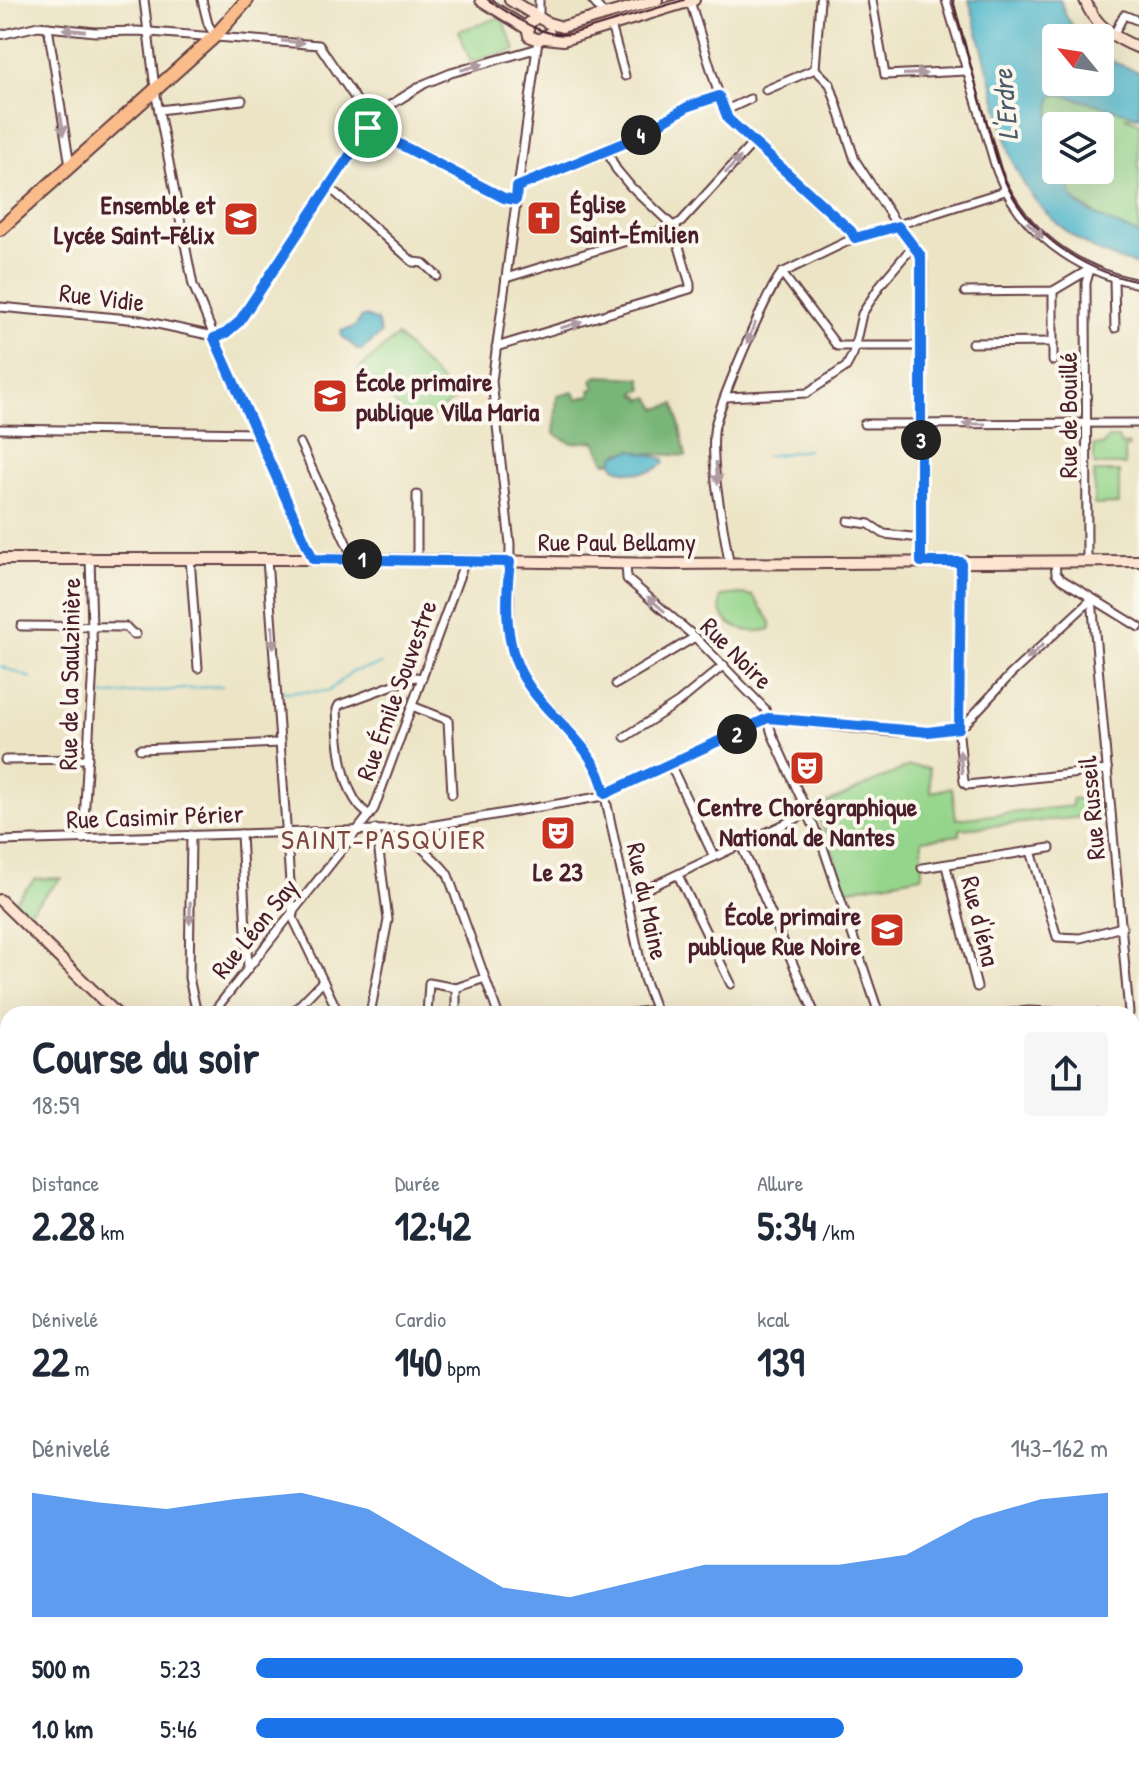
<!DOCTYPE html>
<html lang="fr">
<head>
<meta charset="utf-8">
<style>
  body { margin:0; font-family:"Patrick Hand",sans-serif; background:#f6f6f7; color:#1f2937; height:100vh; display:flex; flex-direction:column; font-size:30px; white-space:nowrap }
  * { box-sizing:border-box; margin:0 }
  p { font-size:26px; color:#747a83 }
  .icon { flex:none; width:44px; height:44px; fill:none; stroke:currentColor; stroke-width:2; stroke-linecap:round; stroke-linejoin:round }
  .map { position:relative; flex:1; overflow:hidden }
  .details { position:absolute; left:0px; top:1006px; width:1140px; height:770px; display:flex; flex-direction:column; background:#fff; border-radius:24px 24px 0 0; box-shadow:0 8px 32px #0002 }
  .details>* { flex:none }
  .needle { width:52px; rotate:300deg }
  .fabs { position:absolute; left:1042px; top:24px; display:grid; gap:16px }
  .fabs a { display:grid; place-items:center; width:72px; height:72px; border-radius:8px; background:#fff; box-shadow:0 8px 32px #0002; font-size:40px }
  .pin { position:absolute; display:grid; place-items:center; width:68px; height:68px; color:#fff; margin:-34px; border:4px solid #fff; border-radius:50%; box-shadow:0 2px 8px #0007 }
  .km { position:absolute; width:40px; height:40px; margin:-20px; border-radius:50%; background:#222; color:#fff; font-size:22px; line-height:40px; text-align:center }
  .round { display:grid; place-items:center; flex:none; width:84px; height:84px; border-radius:8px; background:#f6f6f7 }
  .headline { display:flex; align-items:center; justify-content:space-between; height:136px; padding:0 32px }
  h1 { font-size:44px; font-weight:700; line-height:60px }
  .figures { display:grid; grid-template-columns:repeat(3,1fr); gap:12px; height:136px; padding:8px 32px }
  .figures div { display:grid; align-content:center }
  .figures b { font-size:40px; font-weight:700 }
  .figures small { font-size:22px; font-weight:400 }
  .figures p { font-size:22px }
  .chart { height:224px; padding:16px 32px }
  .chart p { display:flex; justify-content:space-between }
  .chart svg { width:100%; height:144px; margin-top:8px; fill:#1a73e8; opacity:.7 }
  ul { padding:0 32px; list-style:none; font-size:26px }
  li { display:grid; grid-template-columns:128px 96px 1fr; align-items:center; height:60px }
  li i { height:20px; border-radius:10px; background:#1a73e8 }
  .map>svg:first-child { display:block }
  .green { fill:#95d58b; stroke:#707a5b; stroke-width:2 }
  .forest { fill:#78b677; stroke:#616a51; stroke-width:2 }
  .water { fill:#4cb6ca; stroke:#4b6a7a; stroke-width:2 }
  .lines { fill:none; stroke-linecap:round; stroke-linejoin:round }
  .stream { stroke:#4cb6ca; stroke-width:2 }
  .street-casing { stroke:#623d42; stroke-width:11 }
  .secondary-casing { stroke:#623d42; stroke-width:14 }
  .primary-casing { stroke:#623d42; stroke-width:16 }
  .street { stroke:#fff; stroke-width:7 }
  .secondary { stroke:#fde4d0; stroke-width:10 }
  .primary { stroke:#f9bc8a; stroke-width:12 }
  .tram { stroke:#4a1f2b; stroke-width:2 }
  .oneway { fill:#ae9aa0 }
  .route-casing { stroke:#fff; stroke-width:16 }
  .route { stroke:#1a73e8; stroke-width:10 }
  .labels { text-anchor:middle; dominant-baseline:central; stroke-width:8; stroke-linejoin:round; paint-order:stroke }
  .poi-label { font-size:26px; font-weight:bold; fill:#4a1f2b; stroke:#fbf7ec; text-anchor:start }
  .street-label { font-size:26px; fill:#4a1f2b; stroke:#fbf7ec }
  .water-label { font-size:28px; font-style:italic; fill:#4b5b6b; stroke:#fbf7ec }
  .neighbourhood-label { font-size:28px; letter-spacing:2px; fill:#7d4742; stroke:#fbf7ec }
</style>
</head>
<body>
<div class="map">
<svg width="1139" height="1775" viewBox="0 0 1139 1775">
  <rect width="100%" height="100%" fill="#fbf7ec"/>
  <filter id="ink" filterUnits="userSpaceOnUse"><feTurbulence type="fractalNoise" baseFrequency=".0125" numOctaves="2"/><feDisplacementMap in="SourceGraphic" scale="16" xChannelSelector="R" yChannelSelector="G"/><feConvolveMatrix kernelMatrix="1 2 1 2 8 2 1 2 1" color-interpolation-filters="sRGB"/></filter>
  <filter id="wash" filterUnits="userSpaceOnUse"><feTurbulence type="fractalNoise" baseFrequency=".006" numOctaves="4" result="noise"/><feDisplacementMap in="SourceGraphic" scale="32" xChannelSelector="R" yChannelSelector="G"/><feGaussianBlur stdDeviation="1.8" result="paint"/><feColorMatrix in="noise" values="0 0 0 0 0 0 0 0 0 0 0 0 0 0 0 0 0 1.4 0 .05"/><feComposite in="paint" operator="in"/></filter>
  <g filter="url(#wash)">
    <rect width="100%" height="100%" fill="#ece4c5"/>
    <g class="green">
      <path d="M498 18 503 21 516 50 471 62 458 31Z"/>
      <path d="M1059 94 1139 116 1124 117 1139 122V234L1113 225 1077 202 1072 195 1067 170H1100V126H1056V139C1052 124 1046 109 1053 95Z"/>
      <path d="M397 336 457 398 418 427C409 424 400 415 397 405L359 369Z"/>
      <path d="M1108 438H1118L1121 445 1128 444 1129 447 1125 448V465H1094V445H1103Z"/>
      <path d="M1094 472H1119V504L1094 505Z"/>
      <path d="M741 594 753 596 771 622V629C747 636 714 626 721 596Z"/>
      <path d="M909 766 929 768 931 792 952 788 956 819 1072 806V799L1085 798 1086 803 1102 802 1104 815 960 829V835L922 840V876L845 890 831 846 814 809Z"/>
      <path d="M61 878 27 914 14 902 35 879Z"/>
    </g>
    <path class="forest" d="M597 376 641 378 643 390 636 392V396H640L642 400 650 397 657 409 675 404 686 456 621 452 615 455 612 462H605L595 441 571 443 554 434 557 396 574 392 577 399 591 395 590 390 595 388 592 380Z"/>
    <g class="water">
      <path d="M969 0H1060L1067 18 1082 38H1056V82H1100V52L1116 63 1139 72V116L1059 94 1051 97 1050 125 1056 139V170H1067C1069 178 1070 188 1072 196 1077 210 1125 229 1139 234V265C1081 253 1028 209 1010 153 1005 137 1001 117 996 100 987 66 978 32 969 0Z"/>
      <path d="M366 316 377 321 381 334 362 350H358L342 336 341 331 355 327 361 318Z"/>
      <path d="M633 450 664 459V463C651 475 631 475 615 467L612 462 615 455Z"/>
    </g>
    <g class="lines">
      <g class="stream">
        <path d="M766 456 808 450"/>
        <path d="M0 666 31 678"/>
        <path d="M282 692 329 691 351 672 382 664"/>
        <path d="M98 696 222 686"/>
      </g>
    </g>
  </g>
  <g filter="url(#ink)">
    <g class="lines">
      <defs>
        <g id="street">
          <path d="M144 0 156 96 193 285 225 363 313 559"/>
          <path d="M202 0 208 24 215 36"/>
          <path d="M592 0 605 15"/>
          <path d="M872 0 885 75 966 71"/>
          <path d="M946 0 997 171C1021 232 1075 271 1139 284"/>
          <path d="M690 1 725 115 851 231 855 238"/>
          <path d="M539 17V0"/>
          <path d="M611 25 625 76"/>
          <path d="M48 27 70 166"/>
          <path d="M0 35 38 26 95 32 137 31 319 45 361 107 376 116"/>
          <path d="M1113 36 1124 15 1139 21"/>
          <path d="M538 40 492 381 510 544 509 634 514 656 529 686 586 749 601 777 644 979 657 1014"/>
          <path d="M815 69 830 84 855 160 895 222 919 252 923 264 921 562"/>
          <path d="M815 69 820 0"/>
          <path d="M766 90 815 69"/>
          <path d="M159 110 242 100"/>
          <path d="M724 111 750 99"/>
          <path d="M368 128 504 198 516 200"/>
          <path d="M607 151 616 169 631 187"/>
          <path d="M329 187 413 262 423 263 437 276"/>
          <path d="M517 187 632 140 689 106 719 96"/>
          <path d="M782 273 837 346H922"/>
          <path d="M506 278 669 228 681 222 753 143"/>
          <path d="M1114 278 1115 328"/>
          <path d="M1053 291V361"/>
          <path d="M965 292 1053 291 1090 269"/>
          <path d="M0 307 139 320 218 337 239 322 381 111 424 84 451 73 535 49"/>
          <path d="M972 343 1053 342"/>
          <path d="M496 347 690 289V284L673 226 635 190"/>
          <path d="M726 397 807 393 846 367 853 354 862 314 881 284 913 246"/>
          <path d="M864 424 1139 423"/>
          <path d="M0 429 257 433"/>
          <path d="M300 443 349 549V559"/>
          <path d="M848 521 869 524 884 534 921 538"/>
          <path d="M190 558 198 668"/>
          <path d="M267 559 292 910 294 920 339 1014"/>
          <path d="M417 560V495"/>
          <path d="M1055 561 1056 574 1061 579 1139 627"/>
          <path d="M1087 561 1086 283 1090 269"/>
          <path d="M729 562C723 524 711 470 714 432 715 413 769 286 782 273L850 240 1005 191"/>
          <path d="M961 562 959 736 964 782 967 785 1108 770"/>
          <path d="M626 564 627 579 695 637 765 709 772 734 823 847 879 1014"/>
          <path d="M1092 599 1129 1013"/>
          <path d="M21 626 126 627 133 634H136"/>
          <path d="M616 684 695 637"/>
          <path d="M412 706 448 720 452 794"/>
          <path d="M768 718C812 721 932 745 966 723L1011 674 1092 599"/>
          <path d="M625 737 679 702 724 665"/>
          <path d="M140 749 280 743"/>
          <path d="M5 760 88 759"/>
          <path d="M670 764 714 857"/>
          <path d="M370 815C341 799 338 738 337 709L339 705 415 677 422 678"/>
          <path d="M412 829C416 850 437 857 448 875L498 1014"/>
          <path d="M241 834 248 968"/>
          <path d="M191 835 189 978 197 1014"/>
          <path d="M83 839 93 665 90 557"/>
          <path d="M0 841 412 829 598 797 768 718"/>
          <path d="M741 845 815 1014"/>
          <path d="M1031 851 1057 937 1080 938 1122 927"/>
          <path d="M946 866 977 987"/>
          <path d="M922 868 1050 848"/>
          <path d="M678 875 731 984"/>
          <path d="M627 898 808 813"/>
          <path d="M212 1014 374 809 465 561"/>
          <path d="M291 1014 323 981"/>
          <path d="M370 1014 388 920 376 829"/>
          <path d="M427 1014 429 983 456 988 485 978"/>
          <path d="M456 1014V988"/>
          <path d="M624 1014 655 1010"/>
          <path d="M998 1014 1029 1011 1098 1014"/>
          <path d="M0 1113 8 1111"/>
          <path d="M1132 1174 1139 1170"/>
          <path d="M1132 1228 1139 1237"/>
          <path d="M1132 1300 1139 1293"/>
          <path d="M0 1347 8 1349"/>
          <path d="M1132 1358 1139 1362"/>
          <path d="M1132 1524 1139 1525"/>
          <path d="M0 1611 8 1596"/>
          <path d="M1132 1625V1624"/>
          <path d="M0 1695 8 1702"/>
          <path d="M80 1768 88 1775"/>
          <path d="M710 1768 725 1775"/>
          <path d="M939 1768 947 1775"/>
          <path d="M1060 1768 1068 1775"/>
          <path d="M248 1775 255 1768"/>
          <path d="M681 1775 688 1768"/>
        </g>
        <g id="secondary">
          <path d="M481 0 526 28"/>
          <path d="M510 0 548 23 562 27 657 0"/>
          <path d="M1085 0C1094 26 1115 38 1139 48"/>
          <path d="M537 17 527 25 529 36 539 40 549 33"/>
          <path d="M545 38 563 40 694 0"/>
          <path d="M0 559H349L667 564 1139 561"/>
          <path d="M0 900 117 1014"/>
          <path d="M1132 1051 1139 1052"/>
          <path d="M1132 1061H1139"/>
          <path d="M1132 1487 1139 1474"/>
          <path d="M0 1507 8 1508"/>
          <path d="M0 1546 8 1552"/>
          <path d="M1132 1680 1139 1683"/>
          <path d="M1132 1760 1139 1767"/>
          <path d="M280 1768 287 1775"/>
          <path d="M851 1768 857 1775"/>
          <path d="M594 1775 596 1768"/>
          <path d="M960 1775 965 1768"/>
        </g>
        <g id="primary">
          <path d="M0 229 215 36 247 0"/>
          <path d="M0 1184 8 1226"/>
          <path d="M6 1249 8 1234"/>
          <path d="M0 1295 3 1273"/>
          <path d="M0 1312 8 1287"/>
        </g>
      </defs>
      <use href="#street" class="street-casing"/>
      <use href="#secondary" class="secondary-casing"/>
      <use href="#primary" class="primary-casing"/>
      <use href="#street" class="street"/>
      <use href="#secondary" class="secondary"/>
      <use href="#primary" class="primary"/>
      <g class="tram">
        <path d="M488 0C512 14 541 39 571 34L684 0"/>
        <path d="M953 0C963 36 972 71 982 107 989 130 994 155 1003 177 1027 233 1080 270 1139 282"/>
        <path d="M1132 1054 1139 1055"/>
        <path d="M0 1266 8 1265"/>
      </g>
    </g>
    <defs><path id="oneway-solid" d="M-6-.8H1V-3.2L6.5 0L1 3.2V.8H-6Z" transform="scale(2)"/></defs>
    <g class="oneway">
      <use href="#oneway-solid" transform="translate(74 30) rotate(-174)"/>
      <use href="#oneway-solid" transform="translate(293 42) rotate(5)"/>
      <use href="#oneway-solid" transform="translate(472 67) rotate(-16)"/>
      <use href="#oneway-solid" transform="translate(915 74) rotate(-2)"/>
      <use href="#oneway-solid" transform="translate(62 124) rotate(81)"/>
      <use href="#oneway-solid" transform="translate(733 165) rotate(-47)"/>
      <use href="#oneway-solid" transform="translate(1035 230) rotate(45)"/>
      <use href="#oneway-solid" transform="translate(571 325) rotate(-16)"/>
      <use href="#oneway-solid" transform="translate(751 333) rotate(112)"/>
      <use href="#oneway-solid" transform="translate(974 424) rotate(180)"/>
      <use href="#oneway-solid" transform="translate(717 473) rotate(85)"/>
      <use href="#oneway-solid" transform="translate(656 604) rotate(-139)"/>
      <use href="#oneway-solid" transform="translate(273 637) rotate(86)"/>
      <use href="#oneway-solid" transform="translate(1035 652) rotate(137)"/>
      <use href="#oneway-solid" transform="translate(961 762) rotate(-96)"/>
      <use href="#oneway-solid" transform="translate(190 913) rotate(91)"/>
    </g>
  </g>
  <g class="lines" filter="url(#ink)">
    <defs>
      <path id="route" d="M719 96 728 119 851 231 855 238 898 226 921 256V562H961L959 728 928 732 768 718 605 794C596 745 552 722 527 683 504 649 505 602 510 562L313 559 214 338 226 333 239 322 368 128 504 198 516 200 517 187 632 140 689 106Z"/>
    </defs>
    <use href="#route" class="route-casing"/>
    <use href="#route" class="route"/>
  </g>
  <defs>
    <symbol id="church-square" viewBox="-11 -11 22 22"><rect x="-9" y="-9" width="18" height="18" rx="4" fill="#c8321e" stroke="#fbf7ec"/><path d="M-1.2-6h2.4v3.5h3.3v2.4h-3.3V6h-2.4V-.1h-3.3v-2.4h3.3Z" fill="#fff"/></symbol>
    <symbol id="school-square" viewBox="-11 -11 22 22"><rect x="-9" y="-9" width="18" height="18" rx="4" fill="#c8321e" stroke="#fbf7ec"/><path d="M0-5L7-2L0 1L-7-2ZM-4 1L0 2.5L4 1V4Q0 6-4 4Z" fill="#fff"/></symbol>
    <symbol id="theatre-square" viewBox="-11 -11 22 22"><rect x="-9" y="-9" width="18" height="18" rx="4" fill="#c8321e" stroke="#fbf7ec"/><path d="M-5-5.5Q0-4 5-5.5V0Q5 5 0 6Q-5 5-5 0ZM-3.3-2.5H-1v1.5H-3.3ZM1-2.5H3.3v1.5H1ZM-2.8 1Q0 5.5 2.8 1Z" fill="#fff"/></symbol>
  </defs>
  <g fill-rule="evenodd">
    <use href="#church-square" x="524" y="198" width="40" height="40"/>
    <use href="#school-square" x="221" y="199" width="40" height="40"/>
    <use href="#school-square" x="310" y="376" width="40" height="40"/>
    <use href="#theatre-square" x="787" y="748" width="40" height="40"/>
    <use href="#theatre-square" x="538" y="813" width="40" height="40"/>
    <use href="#school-square" x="867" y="910" width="40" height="40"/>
  </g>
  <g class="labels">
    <g class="poi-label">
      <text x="570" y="203">Église<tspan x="570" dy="30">Saint-Émilien</tspan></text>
      <text x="215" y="204" text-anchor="end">Ensemble et<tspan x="215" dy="30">Lycée Saint-Félix</tspan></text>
      <text x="356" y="381">École primaire<tspan x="356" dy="30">publique Villa Maria</tspan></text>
      <text x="807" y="806" text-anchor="middle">Centre Chorégraphique<tspan x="807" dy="30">National de Nantes</tspan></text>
      <text x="558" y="871" text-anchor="middle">Le 23</text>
      <text x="861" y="915" text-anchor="end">École primaire<tspan x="861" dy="30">publique Rue Noire</tspan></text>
    </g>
    <g class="street-label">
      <text transform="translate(102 297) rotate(7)">Rue Vidie</text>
      <text transform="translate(1067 415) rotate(-90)">Rue de Bouillé</text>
      <text x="617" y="541">Rue Paul Bellamy</text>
      <text transform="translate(737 653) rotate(45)">Rue Noire</text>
      <text transform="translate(69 674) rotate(-89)">Rue de la Saulzinière</text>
      <text transform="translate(396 690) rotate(-70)">Rue Émile Souvestre</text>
      <text transform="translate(1091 808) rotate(-95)">Rue Russeil</text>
      <text transform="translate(155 816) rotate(-2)">Rue Casimir Périer</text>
      <text transform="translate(648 901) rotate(78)">Rue du Maine</text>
      <text transform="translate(981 921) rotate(76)">Rue d'Iéna</text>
      <text transform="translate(254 928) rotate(-51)">Rue Léon Say</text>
    </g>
    <g class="water-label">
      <text transform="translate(1005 105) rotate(-95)">L'Erdre</text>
    </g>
    <g class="neighbourhood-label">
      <text x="384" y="839">SAINT-PASQUIER</text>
    </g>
  </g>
</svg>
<div class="fabs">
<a><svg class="needle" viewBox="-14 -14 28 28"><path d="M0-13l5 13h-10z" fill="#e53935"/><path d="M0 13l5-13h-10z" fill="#747a83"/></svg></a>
<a><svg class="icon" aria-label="layers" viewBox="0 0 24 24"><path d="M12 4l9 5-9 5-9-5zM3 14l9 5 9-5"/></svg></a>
</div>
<div class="pin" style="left:368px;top:128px;background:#1e9e55"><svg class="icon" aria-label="arrive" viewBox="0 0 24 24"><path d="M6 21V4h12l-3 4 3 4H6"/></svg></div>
<b class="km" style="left:362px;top:559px">1</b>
<b class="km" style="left:737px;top:734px">2</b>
<b class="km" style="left:921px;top:440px">3</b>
<b class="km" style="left:641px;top:135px">4</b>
<section class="details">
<div class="headline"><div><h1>Course du soir</h1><p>18:59</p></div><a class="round"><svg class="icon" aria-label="share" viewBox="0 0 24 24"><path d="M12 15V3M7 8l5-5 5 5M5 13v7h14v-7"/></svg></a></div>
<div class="figures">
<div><p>Distance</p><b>2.28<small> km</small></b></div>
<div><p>Durée</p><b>12:42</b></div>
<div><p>Allure</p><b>5:34<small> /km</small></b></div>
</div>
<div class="figures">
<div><p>Dénivelé</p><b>22<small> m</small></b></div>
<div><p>Cardio</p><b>140<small> bpm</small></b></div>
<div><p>kcal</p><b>139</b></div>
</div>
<div class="chart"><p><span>Dénivelé</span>143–162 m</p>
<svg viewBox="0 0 160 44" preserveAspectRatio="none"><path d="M0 44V6L10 9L20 11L30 8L40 6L50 11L60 23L70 35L80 38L90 33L100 28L110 28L120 28L130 25L140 14L150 8L160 6V44z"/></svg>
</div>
<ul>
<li><b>500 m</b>5:23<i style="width:90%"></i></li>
<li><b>1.0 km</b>5:46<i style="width:69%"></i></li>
</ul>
</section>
</div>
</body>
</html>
